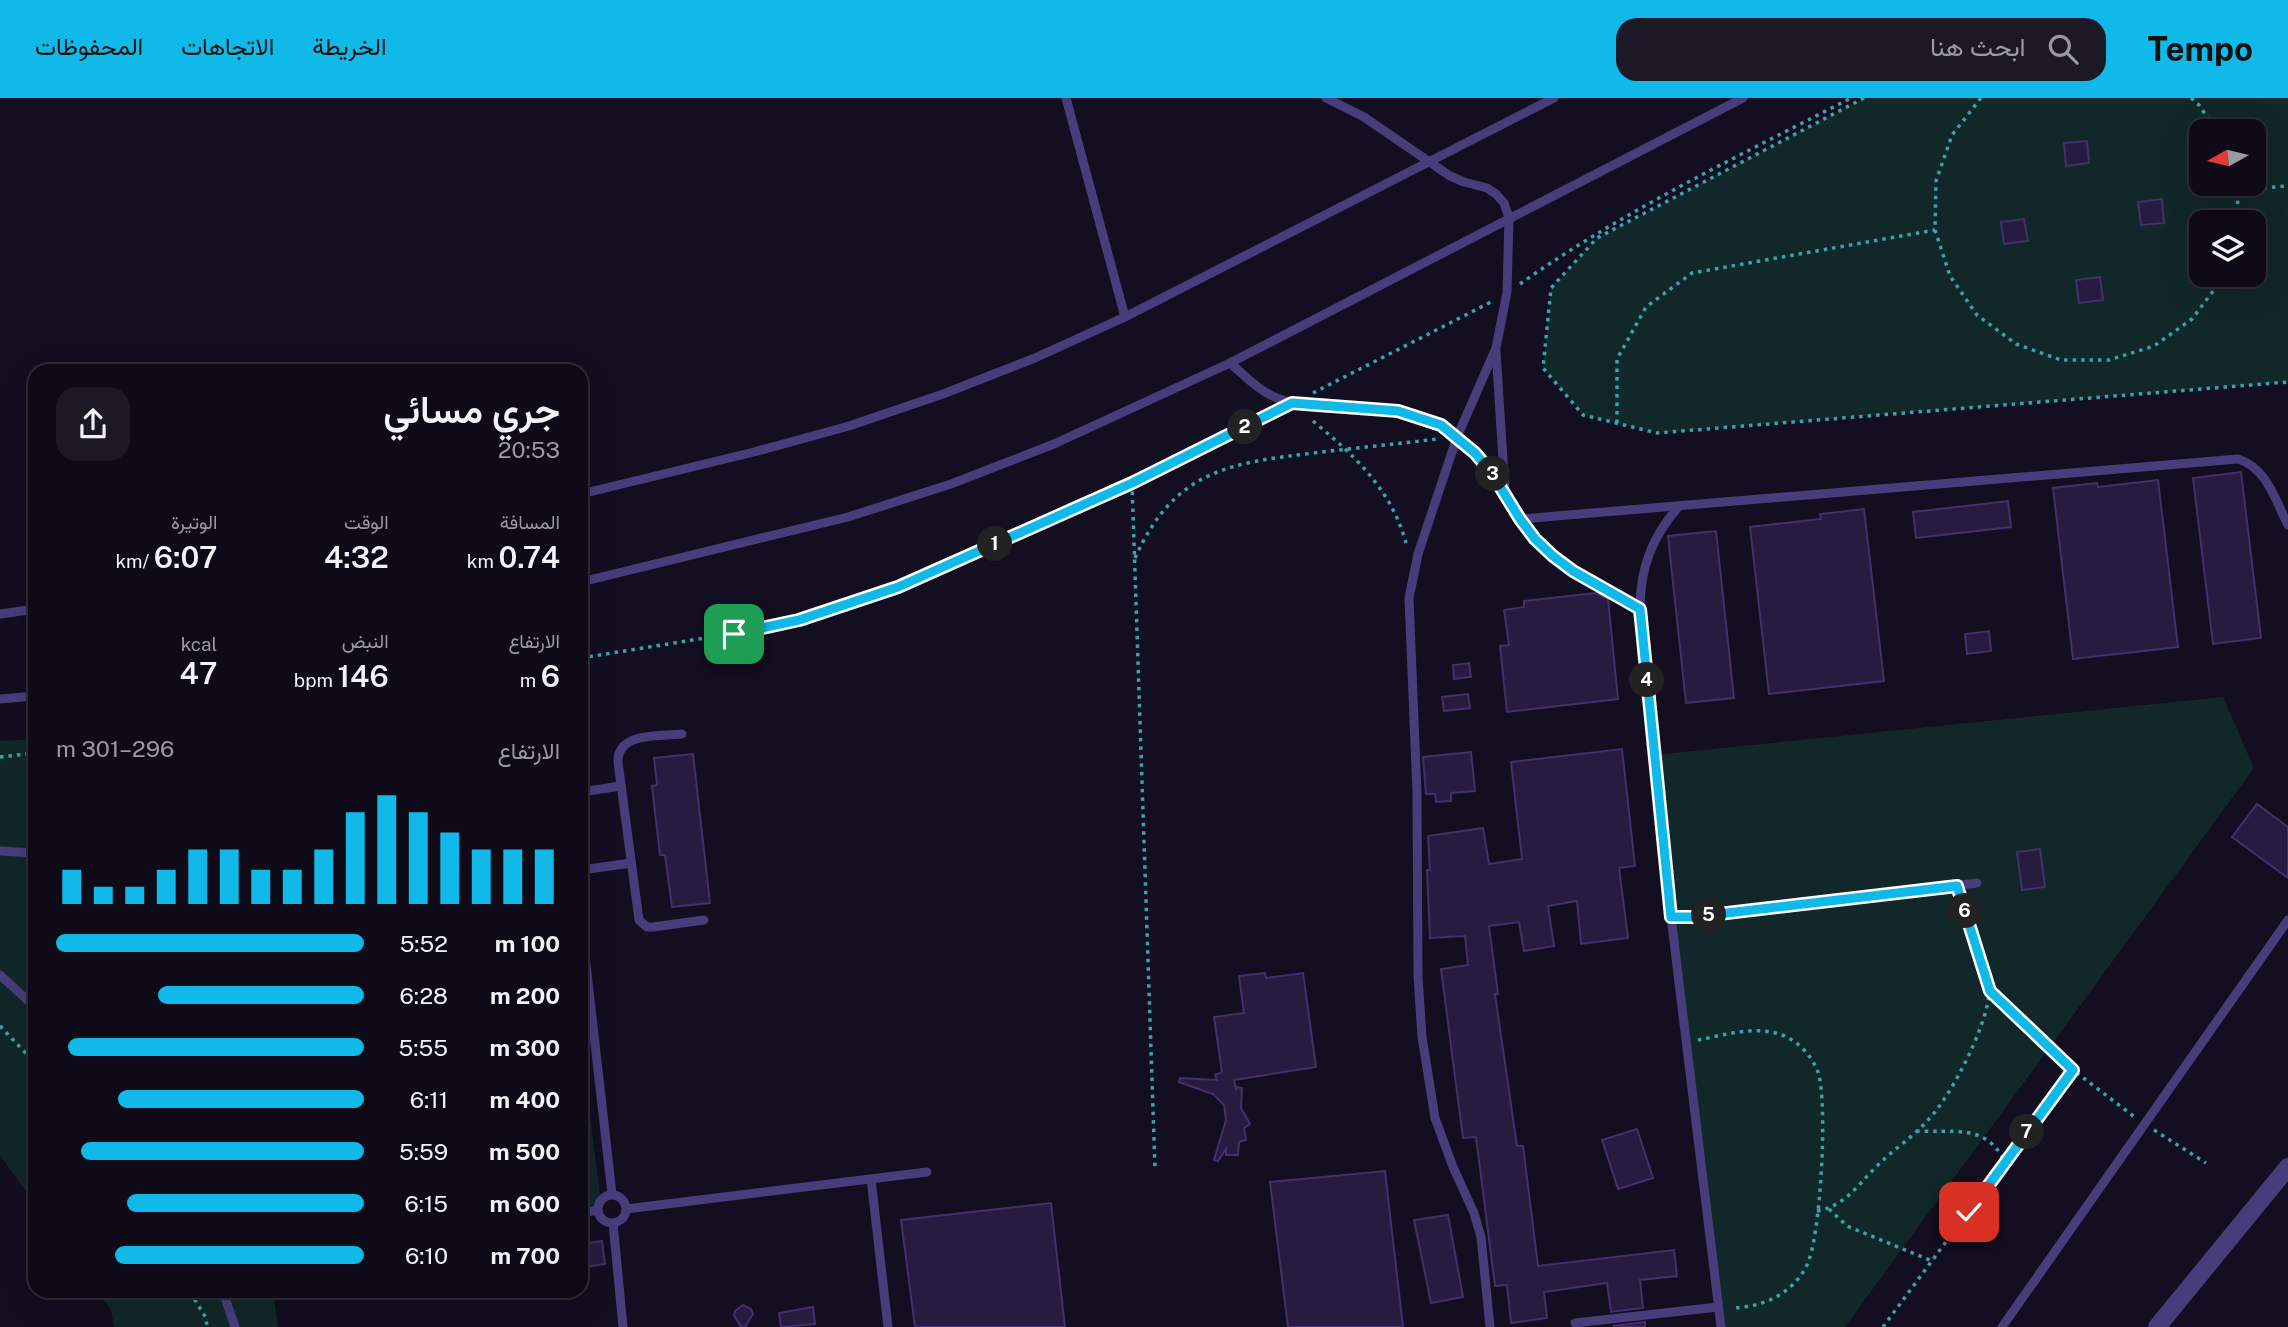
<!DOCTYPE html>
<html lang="ar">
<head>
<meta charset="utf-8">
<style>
  body { margin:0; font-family:"Public Sans",Vazirmatn,sans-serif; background:#1c1825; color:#f1f3f6; direction:rtl; height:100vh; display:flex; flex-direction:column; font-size:26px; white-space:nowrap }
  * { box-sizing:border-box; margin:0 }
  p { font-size:23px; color:#9b9aa2 }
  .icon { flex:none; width:38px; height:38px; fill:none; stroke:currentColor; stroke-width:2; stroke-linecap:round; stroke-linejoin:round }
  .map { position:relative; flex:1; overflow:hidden; direction:ltr }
  .details { position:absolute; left:28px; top:266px; width:560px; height:934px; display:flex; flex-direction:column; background:#0e0a18; border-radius:21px; box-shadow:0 7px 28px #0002,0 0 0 2px #2e2b37; direction:rtl }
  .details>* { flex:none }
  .needle { width:46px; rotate:262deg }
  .controls { position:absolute; left:2189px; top:21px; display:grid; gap:14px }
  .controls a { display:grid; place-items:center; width:77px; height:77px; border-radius:14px; background:#0e0a18; box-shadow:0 7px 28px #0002,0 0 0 2px #2e2b37; font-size:35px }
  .pin { position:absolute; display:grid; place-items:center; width:60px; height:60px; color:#fff; margin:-30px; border-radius:14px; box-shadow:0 4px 10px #0006 }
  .km { position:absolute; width:35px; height:35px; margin:-18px; border-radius:50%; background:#222; color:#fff; font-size:19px; line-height:35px; text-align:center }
  .round { display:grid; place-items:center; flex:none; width:74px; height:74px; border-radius:21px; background:#1c1825 }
  .overview { display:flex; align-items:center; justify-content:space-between; height:119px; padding:0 28px }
  h1 { font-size:38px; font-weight:600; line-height:52px }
  .stats { display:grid; grid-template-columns:repeat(3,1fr); gap:10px; height:119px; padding:7px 28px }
  .stats div { display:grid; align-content:center }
  .stats b { font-size:30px; font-weight:600 }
  .stats small { font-size:19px; font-weight:400 }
  .stats p { font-size:19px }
  .chart { height:196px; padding:14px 28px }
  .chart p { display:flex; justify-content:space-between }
  .chart svg { width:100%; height:126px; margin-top:7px; stroke:#11b9e8; stroke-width:6 }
  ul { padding:0 28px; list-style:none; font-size:23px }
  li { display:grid; grid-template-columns:112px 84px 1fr; align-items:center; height:52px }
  li i { height:18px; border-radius:9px; background:#11b9e8 }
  header { display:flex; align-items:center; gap:42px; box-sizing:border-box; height:98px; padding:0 35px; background:#11b9e8; color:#111 }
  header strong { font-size:33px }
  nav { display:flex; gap:38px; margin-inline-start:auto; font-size:24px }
  .search { width:490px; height:63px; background:#1c1825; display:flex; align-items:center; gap:18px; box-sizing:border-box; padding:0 24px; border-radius:21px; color:#9b9aa2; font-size:26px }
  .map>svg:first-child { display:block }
  .green { fill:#122729; fill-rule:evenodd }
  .building { fill:#271c3f; stroke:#42306a; stroke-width:2 }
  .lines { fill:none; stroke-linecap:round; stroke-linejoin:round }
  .path { stroke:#37a3aa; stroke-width:3.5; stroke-dasharray:3.5 5; stroke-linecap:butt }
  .service { stroke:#473d7b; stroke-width:9 }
  .minor { stroke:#473d7b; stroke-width:18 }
  .route-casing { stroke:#fff; stroke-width:14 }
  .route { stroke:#11b9e8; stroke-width:9 }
</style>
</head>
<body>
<header>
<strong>Tempo</strong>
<div class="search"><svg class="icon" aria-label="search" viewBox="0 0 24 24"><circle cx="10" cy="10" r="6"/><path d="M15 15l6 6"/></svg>ابحث هنا</div>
<nav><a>الخريطة</a><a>الاتجاهات</a><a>المحفوظات</a></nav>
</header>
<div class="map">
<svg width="2288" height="1229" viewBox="0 0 2288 1229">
  <rect width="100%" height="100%" fill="#130e20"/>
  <g class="green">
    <path d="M1864 0H2288V284L1657 335 1583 317 1543 270 1551 190 1597 140ZM2202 33H2254V86H2202ZM2202 124H2254V177H2202Z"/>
    <path d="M2223 599 2254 670 1845 1229H1723L1654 657Z"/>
    <path d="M35 641V1106L0 1057V643Z"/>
    <path d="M581 943 601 1106 581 1108Z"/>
    <path d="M98 1194H273L278 1229H114L111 1212Z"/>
  </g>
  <g class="building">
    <path d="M2087 43 2089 65 2066 68 2064 45Z"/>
    <path d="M2162 101 2164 125 2141 127 2138 104Z"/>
    <path d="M2024 121 2028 143 2004 146 2001 124Z"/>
    <path d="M2100 179 2103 202 2079 205 2076 182Z"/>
    <path d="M2241 374 2261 540 2213 546 2193 380Z"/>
    <path d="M2158 382 2178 549 2073 561 2053 390 2097 385 2098 389Z"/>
    <path d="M2008 403 2011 429 1916 440 1913 414Z"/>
    <path d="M1864 411 1884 583 1769 596 1750 429 1821 421 1820 416Z"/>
    <path d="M1716 433 1734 600 1686 605 1668 438Z"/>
    <path d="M1596 495 1608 501 1618 601 1507 614 1500 548 1509 547 1504 512 1524 509V503Z"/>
    <path d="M1989 533 1991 553 1967 556 1965 536Z"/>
    <path d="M1469 565 1471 579 1454 581 1453 567Z"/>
    <path d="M1468 596 1470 610 1444 613 1442 599Z"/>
    <path d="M1622 651 1635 768 1619 770 1628 840 1581 846 1577 803 1548 808 1554 848 1524 853 1519 824 1489 828 1498 896H1495L1517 1048H1523L1538 1168 1674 1152 1677 1178 1640 1182 1643 1210 1611 1214 1607 1185 1544 1194 1547 1220 1511 1225 1507 1187 1495 1188 1476 1039 1463 1040 1441 871 1468 867 1465 838 1430 840 1427 772H1430L1428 738 1483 730 1489 766 1522 761 1511 664Z"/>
    <path d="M1471 654 1475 693 1451 695V703L1436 704 1435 696H1426L1423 659Z"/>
    <path d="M693 656 710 805 672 809 665 757H660L652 688 657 687 654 660Z"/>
    <path d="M2257 706 2288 729V780L2232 739Z"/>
    <path d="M2040 751 2045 789 2022 792 2017 754Z"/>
    <path d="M1265 875 1266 880 1303 875 1316 969 1234 982 1236 991 1237 989 1242 990 1241 1010 1250 1026 1244 1030 1246 1042 1239 1044 1238 1057H1226V1051L1218 1063 1214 1062 1226 1022 1224 1007 1213 996 1179 984 1180 980 1217 982 1215 977 1222 974 1214 919 1244 915 1239 878Z"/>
    <path d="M1637 1031 1653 1080 1618 1091 1602 1042Z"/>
    <path d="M1385 1073 1403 1229H1288L1270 1084Z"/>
    <path d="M1051 1105 1065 1229H915L901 1122Z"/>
    <path d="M1448 1117 1463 1199 1431 1205 1414 1122Z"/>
    <path d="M602 1143 605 1166 586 1169 582 1146Z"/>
    <path d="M743 1207 751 1211 753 1216 745 1229H741L734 1217 735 1213Z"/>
    <path d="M813 1209 815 1226 781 1229 779 1215Z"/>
    <path d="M1645 1224V1229L1613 1228Z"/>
  </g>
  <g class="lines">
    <g class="path">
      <path d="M1864 0 1597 140 1551 190 1543 270 1583 317 1657 335 2288 284"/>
      <path d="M1981 0 1952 37 1936 83 1935 132 1950 178 1977 217 2016 246 2061 262H2109L2154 248 2192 221 2220 184 2223 177"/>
      <path d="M2191 0 2199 7 2216 33"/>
      <path d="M2236 86 2238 92 2237 124"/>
      <path d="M2238 92 2288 88"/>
      <path d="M1520 186C1623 113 1739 58 1851 0"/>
      <path d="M1313 295 1493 203"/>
      <path d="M1313 323C1355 358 1391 391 1406 445"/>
      <path d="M1617 325V261L1646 209 1692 175 1935 132"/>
      <path d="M1132 385 1155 1071"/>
      <path d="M1135 460C1174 373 1228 365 1314 355 1355 350 1396 346 1437 341"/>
      <path d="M581 560 767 530 862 502 934 473 1132 385 1275 314"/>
      <path d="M0 659 35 655"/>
      <path d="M1990 893 2073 972 2136 1020"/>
      <path d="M0 928 35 965"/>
      <path d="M1698 942C1724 937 1756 927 1782 937 1798 943 1812 958 1818 974 1828 1003 1821 1143 1806 1169 1790 1198 1762 1209 1731 1210"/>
      <path d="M2154 1032 2206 1065"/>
      <path d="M1916 1033C1953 1035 1986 1025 2005 1064"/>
      <path d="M1829 1111 1847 1128 1932 1163"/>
      <path d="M1817 1113C1846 1108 1859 1085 1879 1066 1894 1051 1913 1039 1927 1023 1951 999 1987 928 1989 895 1990 876 1967 819 1960 798"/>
      <path d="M190 1194 206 1220 207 1229"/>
      <path d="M1883 1229 2073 972"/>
    </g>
    <g class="service">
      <path d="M1066 0 1125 219"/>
      <path d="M1326 0 1364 19 1450 78 1464 84 1487 90 1496 96 1504 105 1509 120 1507 194 1496 250 1457 339 1418 456 1409 500 1417 695 1418 878 1422 939 1435 1020 1453 1069 1474 1115 1481 1139 1490 1229"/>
      <path d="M1496 253 1505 393"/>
      <path d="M1230 265C1245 278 1259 293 1277 300 1326 321 1387 300 1439 326 1487 350 1503 402 1534 440 1562 472 1603 490 1640 511"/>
      <path d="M581 396 754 354 849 328 943 296 1035 260 1125 219 1554 0"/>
      <path d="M1679 408C1652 439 1640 470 1640 511L1671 819 1721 1229"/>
      <path d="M1520 421 2238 361C2267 370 2275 402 2288 427"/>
      <path d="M581 484 848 419 951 386 1054 346 1230 265 1743 0"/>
      <path d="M0 516 35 511"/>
      <path d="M0 601 35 598"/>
      <path d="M682 636C661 638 617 634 618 664L639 822 647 829H653L704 822"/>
      <path d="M581 694 621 688"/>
      <path d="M0 753 35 755"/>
      <path d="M581 772 631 765"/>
      <path d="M1671 819H1693L1977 785"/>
      <path d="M581 822 612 1096"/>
      <path d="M0 877 35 909"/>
      <path d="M871 1081 888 1229"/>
      <circle cx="612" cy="1111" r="14"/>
      <path d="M626 1111 927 1074"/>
      <path d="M581 1115 597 1112"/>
      <path d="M613 1125 623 1229"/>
      <path d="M223 1194 235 1229"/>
      <path d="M1575 1225 1718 1209"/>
      <path d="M2002 1229 2288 822"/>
    </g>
    <path class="minor" d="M2157 1229 2288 1069"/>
  </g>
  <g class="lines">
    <defs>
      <path id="route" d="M734 536 799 522 898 489 1132 385 1292 305 1398 313 1441 327 1475 355 1491 374 1520 421 1535 441 1553 458 1573 473 1640 511 1671 819H1693L1957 788 1990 893 2073 972 1969 1114"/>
    </defs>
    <use href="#route" class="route-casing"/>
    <use href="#route" class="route"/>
  </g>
</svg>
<div class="controls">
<a><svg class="needle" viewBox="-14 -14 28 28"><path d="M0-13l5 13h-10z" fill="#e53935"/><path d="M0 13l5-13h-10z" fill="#9b9aa2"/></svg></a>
<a><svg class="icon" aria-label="layers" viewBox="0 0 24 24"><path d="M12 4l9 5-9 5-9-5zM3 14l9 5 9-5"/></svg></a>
</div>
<div class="pin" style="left:734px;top:536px;background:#1e9e55"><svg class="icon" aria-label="arrive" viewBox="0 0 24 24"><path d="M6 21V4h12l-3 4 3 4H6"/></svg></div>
<div class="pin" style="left:1969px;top:1114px;background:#d93025"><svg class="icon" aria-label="check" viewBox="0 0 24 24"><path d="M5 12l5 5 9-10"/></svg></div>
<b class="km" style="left:995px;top:446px">1</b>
<b class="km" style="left:1245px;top:329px">2</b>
<b class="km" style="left:1493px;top:376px">3</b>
<b class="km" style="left:1647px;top:582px">4</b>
<b class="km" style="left:1709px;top:817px">5</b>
<b class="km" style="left:1965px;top:813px">6</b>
<b class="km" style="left:2027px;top:1034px">7</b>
<section class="details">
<div class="overview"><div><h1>جري مسائي</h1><p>20:53</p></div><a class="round"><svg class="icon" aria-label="share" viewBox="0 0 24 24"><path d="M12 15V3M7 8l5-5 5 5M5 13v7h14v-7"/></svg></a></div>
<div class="stats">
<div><p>المسافة</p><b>0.74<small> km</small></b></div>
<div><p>الوقت</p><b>4:32</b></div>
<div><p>الوتيرة</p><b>6:07<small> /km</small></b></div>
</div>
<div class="stats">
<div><p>الارتفاع</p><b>6<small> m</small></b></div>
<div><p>النبض</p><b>146<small> bpm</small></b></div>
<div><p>kcal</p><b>47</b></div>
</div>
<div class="chart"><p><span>الارتفاع</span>296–301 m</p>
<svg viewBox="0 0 160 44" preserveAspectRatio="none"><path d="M5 44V32M15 44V38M25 44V38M35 44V32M45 44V25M55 44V25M65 44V32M75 44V32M85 44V25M95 44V12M105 44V6M115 44V12M125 44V19M135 44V25M145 44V25M155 44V25"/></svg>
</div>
<ul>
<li><b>100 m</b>5:52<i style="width:100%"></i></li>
<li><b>200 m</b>6:28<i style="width:67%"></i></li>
<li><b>300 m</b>5:55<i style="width:96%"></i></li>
<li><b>400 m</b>6:11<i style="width:80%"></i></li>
<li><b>500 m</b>5:59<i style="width:92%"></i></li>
<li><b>600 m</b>6:15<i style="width:77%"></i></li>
<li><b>700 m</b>6:10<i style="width:81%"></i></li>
</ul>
</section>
</div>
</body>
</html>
